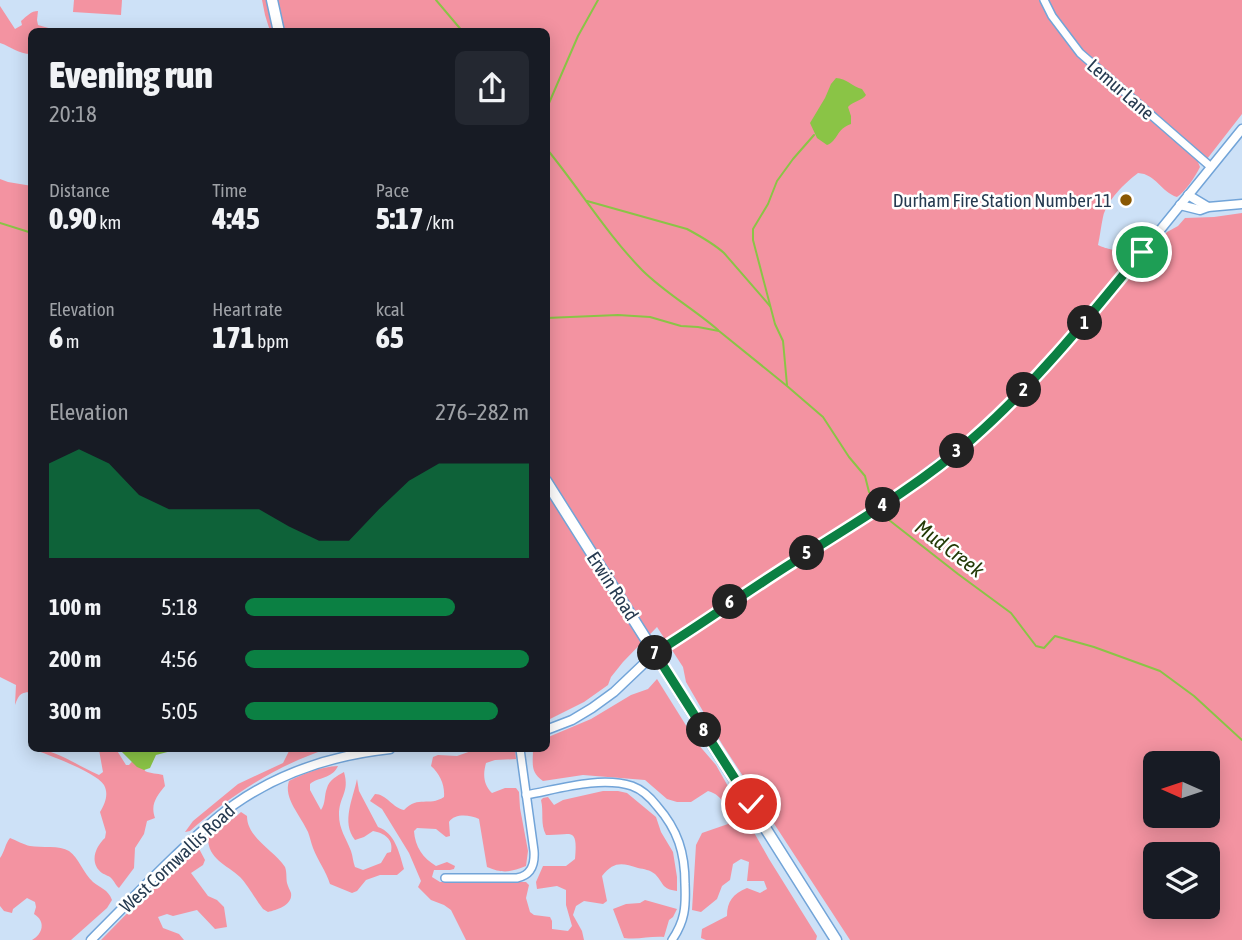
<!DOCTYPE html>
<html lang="en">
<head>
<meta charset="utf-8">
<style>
  body { margin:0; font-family:"Asap Condensed",sans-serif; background:#242831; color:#f1f3f6; height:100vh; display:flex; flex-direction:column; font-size:26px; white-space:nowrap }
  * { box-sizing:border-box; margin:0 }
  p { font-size:23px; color:#9ea1a6 }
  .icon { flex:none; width:38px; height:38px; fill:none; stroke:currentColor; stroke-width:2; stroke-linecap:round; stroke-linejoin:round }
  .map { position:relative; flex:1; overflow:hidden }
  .details { position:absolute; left:28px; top:28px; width:522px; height:724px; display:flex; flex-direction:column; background:#171b24; border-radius:10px; box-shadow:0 4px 18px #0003 }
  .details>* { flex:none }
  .needle { width:46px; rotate:273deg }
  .controls { position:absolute; left:1143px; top:751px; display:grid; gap:14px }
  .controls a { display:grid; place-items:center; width:77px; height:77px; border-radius:10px; background:#171b24; box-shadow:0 4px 18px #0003; font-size:35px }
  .pin { position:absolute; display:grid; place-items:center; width:60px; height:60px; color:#fff; margin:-30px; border:4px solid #fff; border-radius:50%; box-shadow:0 2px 7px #0007 }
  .km { position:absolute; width:35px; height:35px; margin:-18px; border-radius:50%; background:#222; color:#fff; font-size:19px; line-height:35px; text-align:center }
  .round { display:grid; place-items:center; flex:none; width:74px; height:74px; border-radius:10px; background:#242831 }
  .head { display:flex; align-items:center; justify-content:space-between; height:119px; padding:0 21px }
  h1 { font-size:38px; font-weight:800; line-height:52px }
  .figures { display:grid; grid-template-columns:repeat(3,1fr); gap:10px; height:119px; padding:7px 21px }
  .figures div { display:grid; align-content:center }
  .figures b { font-size:30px; font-weight:800 }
  .figures small { font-size:19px; font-weight:400 }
  .figures p { font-size:19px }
  .chart { height:196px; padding:14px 21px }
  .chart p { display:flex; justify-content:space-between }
  .chart svg { width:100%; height:126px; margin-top:7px; fill:#0b8043; opacity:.7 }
  ul { padding:0 21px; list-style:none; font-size:23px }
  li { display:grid; grid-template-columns:112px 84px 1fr; align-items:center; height:52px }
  li i { height:18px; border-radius:9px; background:#0b8043 }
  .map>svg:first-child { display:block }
  .green { fill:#f393a1; fill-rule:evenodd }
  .water { fill:#8ac446 }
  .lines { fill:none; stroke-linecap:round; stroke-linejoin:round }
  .stream { stroke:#8ac446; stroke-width:2 }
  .minor-casing { stroke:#72a4d8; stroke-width:10 }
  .tertiary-casing { stroke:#72a4d8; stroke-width:11 }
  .secondary-casing { stroke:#72a4d8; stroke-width:13 }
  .minor { stroke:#fff; stroke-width:7 }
  .tertiary { stroke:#fff; stroke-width:8 }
  .secondary { stroke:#fff; stroke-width:10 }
  .route-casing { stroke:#fff; stroke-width:14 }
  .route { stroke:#0b8043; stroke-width:9 }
  .poi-dot { fill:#8a5702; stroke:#fff; stroke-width:2.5 }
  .labels { text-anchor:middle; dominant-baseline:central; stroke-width:5; stroke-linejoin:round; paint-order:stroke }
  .street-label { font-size:19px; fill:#263a50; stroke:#fff }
  .poi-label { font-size:19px; fill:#263a50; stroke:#fff; text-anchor:end }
  .water-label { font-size:21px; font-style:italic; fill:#233906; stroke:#fff }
</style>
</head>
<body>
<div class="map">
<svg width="1242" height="940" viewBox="0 0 1242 940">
  <rect width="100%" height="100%" fill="#cde1f7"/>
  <g class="green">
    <path d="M74 0H122L121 15 73 12Z"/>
    <path d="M262 0H1242V114L1207 159 1202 157 1198 162 1200 167C1195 177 1186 191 1177 197 1161 192 1156 174 1138 173 1125 183 1107 200 1103 217 1101 226 1100 236 1098 245 1110 251 1114 247 1126 258L1124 268 1133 272 1167 232 1178 226 1185 218 1214 217 1242 213V940H850L722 744 686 682 683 667 657 627 623 662 611 677 608 685 584 702 546 721V32L270 31 265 15ZM1155 763H1208V816H1155ZM1155 854H1208V906H1155Z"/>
    <path d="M0 6 15 29 22 25 21 21C27 16 31 11 38 11L37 20 38 25 52 29 53 31 32 32 31 54C18 54 12 47 0 43Z"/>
    <path d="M0 179 8 182 32 186V692C20 692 19 695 15 705L16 685 0 677Z"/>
    <path d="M657 679 697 743 716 765 769 859 817 936 816 940H706L701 938 702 929 727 916C727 901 733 894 747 888L760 893 767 889 764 881H747L749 862 741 859 733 864 730 880 722 886 717 899 701 912 692 910 696 845 702 833 728 824C726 809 725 796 708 791L691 802H677L667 799 645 780 583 775 543 781C530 772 533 764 533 749H546V738L591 719 631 695 648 689Z"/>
    <path d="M33 749C57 749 77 766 99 775L103 772 99 750 116 749 126 765H129L135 758 142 760 145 771C151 774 157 773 163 775L165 786C157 796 150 804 155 818L147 821 144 834 135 848 134 868 119 888C116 886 115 882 112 879 110 876 105 875 102 873 89 863 95 847 105 838L106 832 100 812C105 804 109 794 104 785 96 772 48 755 33 749Z"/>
    <path d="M290 749H327C275 766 230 796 190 831L185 832 193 821 238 784 283 763Z"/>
    <path d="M477 749H515L516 759 495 760 486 763C483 774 483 784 492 793L505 788H516L519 792 520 808 528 851 526 866C510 872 504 874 487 867L479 819C470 815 455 813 449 822L450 836 446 837 436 829 417 828 414 831C415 847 423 858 436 866L447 862 455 866 454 869 450 870H434L432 877 440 882H526L529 885 526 898 530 912 534 915 550 917 552 921V929L568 931 572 926 566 905V890L557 886 537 889 536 882 543 866H566L575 859C578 825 571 836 546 835 540 824 544 812 541 800L543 798 548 797 554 805 563 800 603 791H618L627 793 656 817 661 832 673 852 677 877V891C661 889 664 883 655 874 650 870 644 869 638 868 622 863 614 861 602 876L607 901 603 904 584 901 576 906 573 915 582 931 584 940H466L451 910 444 905 431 900 418 887 421 881 409 853 382 809 370 801 375 794C386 794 393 808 404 810 419 795 428 807 444 797 445 785 440 774 431 766L433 757 438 755 457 756Z"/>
    <path d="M338 766C332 779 318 777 310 784V790L321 810C326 803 324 795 327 788 329 780 337 776 344 772 350 793 339 796 339 815 339 829 346 838 351 851 353 857 353 862 355 867L363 870 381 863 387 853 391 852C394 839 384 833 373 831L364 837 355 840C341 822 353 799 357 779L359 791 378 827C395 833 399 852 404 869L397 875H380L366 880 357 891 352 893 330 884C326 871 318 861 313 848 311 843 310 837 308 832 301 816 283 798 289 781 305 773 320 767 338 766Z"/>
    <path d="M241 812 247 816C247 838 274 850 285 867 287 872 286 878 287 883 288 887 290 890 291 893 293 905 277 910 268 912L263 909C256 900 247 884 240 877 226 864 207 859 208 836 219 827 231 822 241 812Z"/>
    <path d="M10 838C16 840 24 845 30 846 41 848 60 845 69 851 79 858 83 873 93 882 100 888 108 889 112 900L107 908 71 940H32C43 934 46 921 34 914L36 907 35 902 27 898 13 909 12 913 4 911 0 906V858C5 851 5 844 10 838Z"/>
    <path d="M196 843 205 860 203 865 191 873 208 896 217 900 224 907 227 927 215 929 197 910 173 916 167 914 158 917 163 928 179 934 184 940H101Z"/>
    <path d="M645 900 677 909 673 917 669 920 664 937C649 936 639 940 624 938L613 909 626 904 640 903Z"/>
  </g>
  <g class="water">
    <path d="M836 78C846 78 853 87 862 89L866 95C862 101 853 101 848 107L851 116V124C836 129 838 141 827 145L817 138 810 123 825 98 831 84Z"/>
    <path d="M119 749H179L156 755 150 768 144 770 137 767Z"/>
  </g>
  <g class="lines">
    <g class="stream">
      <path d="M436 0 463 32"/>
      <path d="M546 110 578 36 598 0"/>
      <path d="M546 148C579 188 606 233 642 270 665 293 694 309 718 330"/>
      <path d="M587 201 687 229C700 236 713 243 724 253L770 306"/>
      <path d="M0 223 32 233"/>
      <path d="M546 318 618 315 650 317 681 326 698 327 719 331 787 386 823 417 849 457 865 476 869 492 879 505"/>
      <path d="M787 385 783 341 775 324 753 240V229L768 204 777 181 793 159 814 135"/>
      <path d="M882 510 889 520 958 574 1011 613 1036 646 1044 648 1055 636 1094 647 1160 671 1194 696 1242 740"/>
    </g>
    <defs>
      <g id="minor">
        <path d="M1044 0 1052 16 1080 53 1211 167"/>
        <path d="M526 795C559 789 600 776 632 786 643 790 650 797 657 806 678 830 685 853 685 884 686 907 685 921 672 940"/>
        <path d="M445 878H517C531 875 535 865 534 851L520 749"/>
      </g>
      <g id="tertiary">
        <path d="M1188 195 1208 207"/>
        <path d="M1180 205 1200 210 1208 207 1242 204"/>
        <path d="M546 730 572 720 592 708 614 692 655 653 739 597 886 503 910 486 969 441 1038 376 1084 324 1242 129"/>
        <path d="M91 940C119 912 146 884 174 857 194 838 213 819 235 804 281 772 334 755 390 749"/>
      </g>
      <g id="secondary">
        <path d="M272 0 279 32"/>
        <path d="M546 481 836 940"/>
      </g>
    </defs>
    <use href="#minor" class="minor-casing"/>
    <use href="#tertiary" class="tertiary-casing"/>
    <use href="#secondary" class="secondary-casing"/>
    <use href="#minor" class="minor"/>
    <use href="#tertiary" class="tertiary"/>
    <use href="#secondary" class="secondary"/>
  </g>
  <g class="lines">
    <defs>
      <path id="route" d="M751 804 655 653C702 624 746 592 792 563 853 524 917 487 971 440 1035 384 1088 318 1142 252"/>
    </defs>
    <use href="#route" class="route-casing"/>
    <use href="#route" class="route"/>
  </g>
  <circle class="poi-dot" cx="1126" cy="200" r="7"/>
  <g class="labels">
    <g class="street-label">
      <text transform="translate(1121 89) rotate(41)">Lemur Lane</text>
      <text transform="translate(613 586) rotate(57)">Erwin Road</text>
      <text transform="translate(177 858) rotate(-43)">West Cornwallis Road</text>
    </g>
    <g class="poi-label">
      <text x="1112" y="200">Durham Fire Station Number 11</text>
    </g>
    <g class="water-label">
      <text transform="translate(950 548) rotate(37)">Mud Creek</text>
    </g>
  </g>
</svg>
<div class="controls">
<a><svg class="needle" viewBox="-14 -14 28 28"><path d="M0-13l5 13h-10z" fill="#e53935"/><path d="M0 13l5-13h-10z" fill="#9ea1a6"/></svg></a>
<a><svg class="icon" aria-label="layers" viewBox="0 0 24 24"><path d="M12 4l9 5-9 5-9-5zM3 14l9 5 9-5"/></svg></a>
</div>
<div class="pin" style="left:1142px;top:252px;background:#1e9e55"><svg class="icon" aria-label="arrive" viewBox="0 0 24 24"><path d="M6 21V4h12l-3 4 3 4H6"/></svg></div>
<div class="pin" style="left:751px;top:804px;background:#d93025"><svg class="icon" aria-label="check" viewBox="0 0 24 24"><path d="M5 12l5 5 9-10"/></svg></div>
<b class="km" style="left:1085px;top:323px">1</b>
<b class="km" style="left:1024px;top:390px">2</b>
<b class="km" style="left:957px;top:451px">3</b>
<b class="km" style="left:883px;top:505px">4</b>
<b class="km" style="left:807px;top:553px">5</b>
<b class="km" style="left:730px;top:602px">6</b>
<b class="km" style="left:655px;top:653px">7</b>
<b class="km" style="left:704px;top:730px">8</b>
<section class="details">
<div class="head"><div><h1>Evening run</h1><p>20:18</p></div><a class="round"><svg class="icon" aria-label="share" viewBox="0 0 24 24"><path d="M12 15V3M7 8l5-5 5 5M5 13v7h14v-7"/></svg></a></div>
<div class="figures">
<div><p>Distance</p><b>0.90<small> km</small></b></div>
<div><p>Time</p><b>4:45</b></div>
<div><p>Pace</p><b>5:17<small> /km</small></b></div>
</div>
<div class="figures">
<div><p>Elevation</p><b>6<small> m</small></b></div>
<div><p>Heart rate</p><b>171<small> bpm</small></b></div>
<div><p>kcal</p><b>65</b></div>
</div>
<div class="chart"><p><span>Elevation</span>276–282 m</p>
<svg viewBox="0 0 160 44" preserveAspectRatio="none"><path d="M0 44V11L10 6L20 11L30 22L40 27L50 27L60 27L70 27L80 33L90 38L100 38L110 27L120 17L130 11L140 11L150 11L160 11V44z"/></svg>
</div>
<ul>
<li><b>100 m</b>5:18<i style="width:74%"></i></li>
<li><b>200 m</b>4:56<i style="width:100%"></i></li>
<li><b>300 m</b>5:05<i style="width:89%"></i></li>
</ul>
</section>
</div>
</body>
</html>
